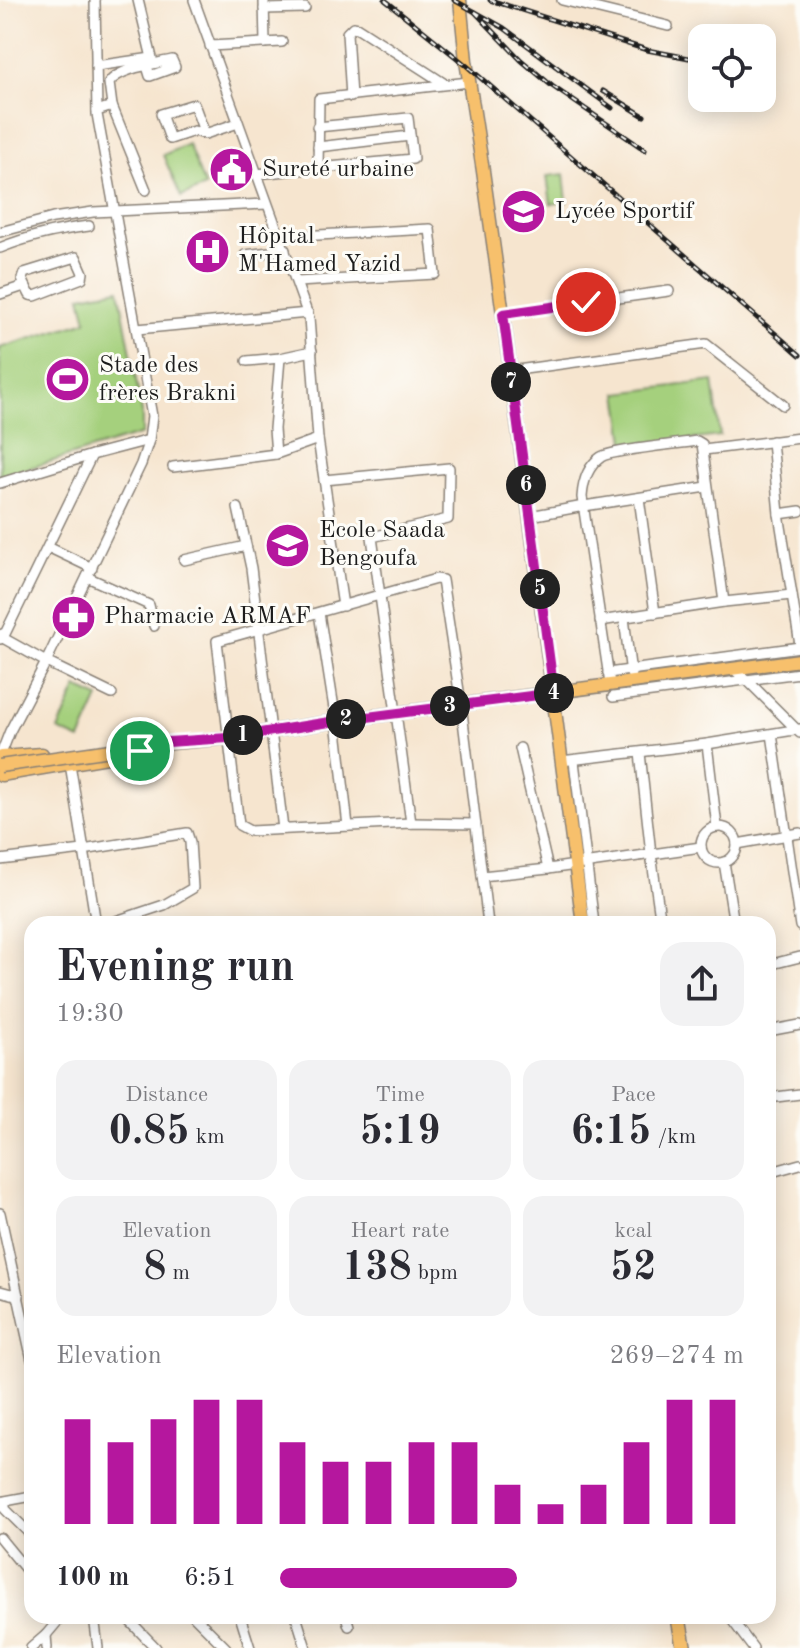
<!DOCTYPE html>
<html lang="en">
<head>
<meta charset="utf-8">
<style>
  body { margin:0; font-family:"Old Standard TT",serif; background:#f2f2f3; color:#2b2b33; height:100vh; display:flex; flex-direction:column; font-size:30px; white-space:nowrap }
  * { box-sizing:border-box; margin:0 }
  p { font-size:26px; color:#7c7c81 }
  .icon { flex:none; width:44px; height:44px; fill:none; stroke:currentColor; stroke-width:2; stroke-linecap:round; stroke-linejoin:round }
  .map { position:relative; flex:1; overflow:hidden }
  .sheet { position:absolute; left:24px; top:916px; width:752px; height:708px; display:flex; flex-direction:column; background:#fff; border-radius:24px; box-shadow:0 4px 20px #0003 }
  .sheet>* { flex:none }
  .buttons { position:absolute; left:688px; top:24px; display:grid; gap:16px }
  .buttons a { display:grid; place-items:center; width:88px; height:88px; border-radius:16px; background:#fff; box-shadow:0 4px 20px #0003; font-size:40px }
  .pin { position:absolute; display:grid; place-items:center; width:68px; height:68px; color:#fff; margin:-34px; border:4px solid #fff; border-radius:50%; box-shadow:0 2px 8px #0007 }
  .km { position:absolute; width:40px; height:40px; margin:-20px; border-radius:50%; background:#222; color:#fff; font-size:22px; line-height:40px; text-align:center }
  .round { display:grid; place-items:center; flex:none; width:84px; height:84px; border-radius:24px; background:#f2f2f3 }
  .headline { display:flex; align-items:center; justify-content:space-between; height:136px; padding:0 32px }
  h1 { font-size:44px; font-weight:700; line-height:60px }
  .figures { display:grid; grid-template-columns:repeat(3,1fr); gap:12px; height:136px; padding:8px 32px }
  .figures div { display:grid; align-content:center; border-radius:20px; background:#f2f2f3; text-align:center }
  .figures b { font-size:40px; font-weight:700 }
  .figures small { font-size:22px; font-weight:400 }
  .figures p { font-size:22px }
  .chart { height:224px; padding:16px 32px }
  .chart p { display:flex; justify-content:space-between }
  .chart svg { width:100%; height:144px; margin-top:8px; stroke:#b5179e; stroke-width:6 }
  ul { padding:0 32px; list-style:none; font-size:26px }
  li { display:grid; grid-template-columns:128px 96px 1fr; align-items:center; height:60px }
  li i { height:20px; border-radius:10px; background:#b5179e }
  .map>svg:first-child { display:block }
  .green { fill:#a5d07d; stroke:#60764c; stroke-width:2 }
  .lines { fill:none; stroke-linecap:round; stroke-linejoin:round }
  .minor-casing { stroke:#898076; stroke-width:12 }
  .major-casing { stroke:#898076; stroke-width:15 }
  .highway-casing { stroke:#898076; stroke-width:17 }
  .minor { stroke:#fff; stroke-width:9 }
  .major { stroke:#f7c06c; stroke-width:12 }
  .highway { stroke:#f7c06c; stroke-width:14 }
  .rail-casing { stroke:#1c1c1c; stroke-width:5 }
  .rail { stroke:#fdfcf7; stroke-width:2; stroke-dasharray:6; stroke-linecap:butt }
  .major-bridge-casing { stroke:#898076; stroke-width:15; stroke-linecap:butt }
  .major-bridge { stroke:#f7c06c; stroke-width:12 }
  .route-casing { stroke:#fff; stroke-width:16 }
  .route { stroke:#b5179e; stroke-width:10 }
  .labels { text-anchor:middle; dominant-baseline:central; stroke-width:6; stroke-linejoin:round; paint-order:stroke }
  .poi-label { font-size:24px; fill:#1c1c1c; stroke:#fdfcf7; text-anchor:start }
</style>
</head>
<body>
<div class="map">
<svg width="800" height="1648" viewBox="0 0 800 1648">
  <rect width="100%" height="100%" fill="#fdfcf7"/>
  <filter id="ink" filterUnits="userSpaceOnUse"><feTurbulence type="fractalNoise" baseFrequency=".0125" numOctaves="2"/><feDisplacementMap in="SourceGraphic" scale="16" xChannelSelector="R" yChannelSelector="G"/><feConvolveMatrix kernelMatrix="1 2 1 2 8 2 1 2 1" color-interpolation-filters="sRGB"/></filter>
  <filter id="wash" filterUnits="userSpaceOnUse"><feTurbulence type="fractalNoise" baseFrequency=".006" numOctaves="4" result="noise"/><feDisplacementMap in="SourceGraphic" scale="32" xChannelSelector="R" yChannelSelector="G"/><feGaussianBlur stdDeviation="1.8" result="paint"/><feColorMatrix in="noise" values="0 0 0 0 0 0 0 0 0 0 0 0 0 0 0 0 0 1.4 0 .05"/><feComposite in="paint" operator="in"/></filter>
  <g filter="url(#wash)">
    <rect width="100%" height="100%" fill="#f6e5cf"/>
    <g class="green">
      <path d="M188 144 205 187 181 197 163 155Z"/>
      <path d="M564 174 567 202 551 204 547 176Z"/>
      <path d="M119 289 142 412V434L0 477V348L87 321 81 296Z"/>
      <path d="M713 381 720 436 626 448 618 393Z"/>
      <path d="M77 688 99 698 80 740 58 730Z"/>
    </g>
  </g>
  <g filter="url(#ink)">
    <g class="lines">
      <defs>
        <g id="minor">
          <path d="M194 0 309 318 318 439 343 606"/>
          <path d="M264 0 265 43"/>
          <path d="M562 0 668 26"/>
          <path d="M264 9 305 8"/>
          <path d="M210 46 282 42"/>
          <path d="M96 66 152 58 138 0"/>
          <path d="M351 97 347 33 353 27 358 28 445 84"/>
          <path d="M112 106 146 190"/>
          <path d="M97 111 112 106 109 83C118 68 155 64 172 60L175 67 150 76 147 66"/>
          <path d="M205 134 194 104 161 114 170 139 194 131 205 134 238 123"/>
          <path d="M318 147 410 136"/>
          <path d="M318 169 319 99 469 82"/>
          <path d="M256 174 413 159 408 118 317 127"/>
          <path d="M0 232 53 218 93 212 267 204"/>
          <path d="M281 237 430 229 435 274 297 282"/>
          <path d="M0 248C29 236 57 230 89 226"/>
          <path d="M245 255 285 250"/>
          <path d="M76 257 83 273 82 278 35 296 30 295 22 279 24 273Z"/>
          <path d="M0 294 24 286"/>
          <path d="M503 314 669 291"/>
          <path d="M137 329 308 313"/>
          <path d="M247 361 280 358 312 351"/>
          <path d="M510 371 706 344 783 405"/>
          <path d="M772 441 779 514 800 645"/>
          <path d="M704 450 800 438"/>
          <path d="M276 454 274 429 280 358"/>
          <path d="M92 455 149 440"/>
          <path d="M173 467 276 454 318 439"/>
          <path d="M324 480 449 468 448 519 372 537 411 823"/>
          <path d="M0 483 92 455 3 638 0 639"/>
          <path d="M639 498 655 613"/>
          <path d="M238 508 251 568 283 829"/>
          <path d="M779 514 800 511"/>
          <path d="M530 516 584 506 707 487"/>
          <path d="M48 547 92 568"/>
          <path d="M184 560 246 546"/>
          <path d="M87 577 149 605 154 626"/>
          <path d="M319 613 336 721 348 826"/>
          <path d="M624 618 631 674"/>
          <path d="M600 621 724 602 792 595"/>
          <path d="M2 634 3 638 46 662 112 694"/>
          <path d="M733 669 748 681 800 733"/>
          <path d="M608 673 800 647"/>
          <path d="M610 684 582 497C583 482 588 466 601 457 612 450 679 444 697 441L702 444 724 602"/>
          <path d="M613 697 800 673"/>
          <path d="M772 734 800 926"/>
          <path d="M707 744 717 827"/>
          <path d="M520 748 548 869"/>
          <path d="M640 753 651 854 661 924"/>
          <path d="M1 754 10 731 46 662 141 464 149 440 152 416 97 114 95 0"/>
          <path d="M561 761 707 744 800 729"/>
          <path d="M574 761 594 924"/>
          <path d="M71 770 96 924"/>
          <path d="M476 824 411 823 250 831 239 825 217 641 436 579 442 580 461 704 488 924"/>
          <circle cx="719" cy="845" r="18"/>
          <path d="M737 844 800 833"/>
          <path d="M0 860 83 850 187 833 190 842 193 888 164 905 107 924"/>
          <path d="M724 862 734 924"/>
          <path d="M482 876 548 869 701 847"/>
          <path d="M768 965 800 957"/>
          <path d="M768 1031 800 1025"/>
          <path d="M768 1098 800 1094"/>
          <path d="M768 1173 800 1164"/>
          <path d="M0 1213 32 1360"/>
          <path d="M0 1291 19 1296"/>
          <path d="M32 1496 5 1501V1509L32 1536"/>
          <path d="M0 1538 32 1577"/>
          <path d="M94 1616 98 1648"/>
          <path d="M125 1616 156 1648"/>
          <path d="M194 1616 226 1648"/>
          <path d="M240 1616 250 1648"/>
          <path d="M296 1616 306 1648"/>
          <path d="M346 1616 349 1626"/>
          <path d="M729 1616 753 1648"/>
          <path d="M46 1635 47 1648"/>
          <path d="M31 1648 46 1635 62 1616"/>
        </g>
        <g id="major">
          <path d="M460 0 466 61 483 171 503 314 583 924"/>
          <path d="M138 746 228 738 336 721 800 660"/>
          <path d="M2 757 42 754"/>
          <path d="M1 775 131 753"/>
        </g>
        <path id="highway" d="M678 1616 684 1648"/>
      </defs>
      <use href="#minor" class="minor-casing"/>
      <use href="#major" class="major-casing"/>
      <use href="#highway" class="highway-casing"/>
      <use href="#minor" class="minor"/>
      <use href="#major" class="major"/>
      <use href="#highway" class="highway"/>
      <defs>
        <g id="rail">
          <path d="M385 0 467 66 800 355"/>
          <path d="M454 0 504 28 612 108"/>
          <path d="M490 0 647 50 689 58"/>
          <path d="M475 12 521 60 552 86 645 150"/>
          <path d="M603 91 644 116"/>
        </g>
      </defs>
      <use href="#rail" class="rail-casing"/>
      <use href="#rail" class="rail"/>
      <defs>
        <path id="major-bridge" d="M0 766 138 746"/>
      </defs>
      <use href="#major-bridge" class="major-bridge-casing"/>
      <use href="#major-bridge" class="major-bridge"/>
    </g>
  </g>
  <g class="lines" filter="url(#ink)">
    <defs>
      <path id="route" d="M140 751 168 742 228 738 336 721 554 693 503 314 586 302"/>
    </defs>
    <use href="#route" class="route-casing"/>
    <use href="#route" class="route"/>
  </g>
  <defs>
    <symbol id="civic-disc" viewBox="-11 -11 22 22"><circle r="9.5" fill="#b5179e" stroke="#fdfcf7"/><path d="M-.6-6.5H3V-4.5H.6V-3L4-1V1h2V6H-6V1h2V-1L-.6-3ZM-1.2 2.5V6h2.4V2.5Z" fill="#fff"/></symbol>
    <symbol id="school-disc" viewBox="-11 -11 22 22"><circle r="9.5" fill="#b5179e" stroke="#fdfcf7"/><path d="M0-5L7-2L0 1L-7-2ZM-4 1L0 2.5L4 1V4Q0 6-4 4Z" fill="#fff"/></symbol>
    <symbol id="hospital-disc" viewBox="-11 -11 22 22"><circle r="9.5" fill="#b5179e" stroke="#fdfcf7"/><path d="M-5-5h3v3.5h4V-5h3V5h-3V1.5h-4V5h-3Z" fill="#fff"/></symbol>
    <symbol id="stadium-disc" viewBox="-11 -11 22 22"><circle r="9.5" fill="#b5179e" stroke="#fdfcf7"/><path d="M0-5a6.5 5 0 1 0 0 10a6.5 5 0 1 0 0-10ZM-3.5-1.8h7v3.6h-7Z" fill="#fff"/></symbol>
    <symbol id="pharmacy-disc" viewBox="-11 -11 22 22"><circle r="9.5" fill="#b5179e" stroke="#fdfcf7"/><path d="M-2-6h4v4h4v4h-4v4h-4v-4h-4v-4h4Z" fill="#fff"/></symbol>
  </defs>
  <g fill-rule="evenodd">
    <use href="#civic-disc" x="206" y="144" width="51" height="51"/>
    <use href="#school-disc" x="498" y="186" width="51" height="51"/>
    <use href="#hospital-disc" x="182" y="226" width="51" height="51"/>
    <use href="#stadium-disc" x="42" y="354" width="51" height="51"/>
    <use href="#school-disc" x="262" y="520" width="51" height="51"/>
    <use href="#pharmacy-disc" x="48" y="592" width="51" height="51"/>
  </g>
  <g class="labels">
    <g class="poi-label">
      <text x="262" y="170">Sureté urbaine</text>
      <text x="555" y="212">Lycée Sportif</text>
      <text x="238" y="237">Hôpital<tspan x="238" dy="28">M'Hamed Yazid</tspan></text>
      <text x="99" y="366">Stade des<tspan x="99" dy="28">frères Brakni</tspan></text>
      <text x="319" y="531">Ecole Saada<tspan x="319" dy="28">Bengoufa</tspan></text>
      <text x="104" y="617">Pharmacie ARMAF</text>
    </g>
  </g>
</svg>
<div class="buttons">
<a><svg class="icon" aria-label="locate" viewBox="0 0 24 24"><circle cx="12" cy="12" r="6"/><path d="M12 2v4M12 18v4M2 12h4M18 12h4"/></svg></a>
</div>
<div class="pin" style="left:140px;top:751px;background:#1e9e55"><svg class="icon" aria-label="arrive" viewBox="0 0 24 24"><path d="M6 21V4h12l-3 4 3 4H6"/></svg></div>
<div class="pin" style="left:586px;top:302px;background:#d93025"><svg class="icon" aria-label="check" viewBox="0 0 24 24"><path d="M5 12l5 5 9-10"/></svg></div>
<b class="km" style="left:243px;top:735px">1</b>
<b class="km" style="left:346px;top:719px">2</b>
<b class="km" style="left:450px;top:706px">3</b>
<b class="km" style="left:554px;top:693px">4</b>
<b class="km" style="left:540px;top:589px">5</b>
<b class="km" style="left:526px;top:485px">6</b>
<b class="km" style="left:511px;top:382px">7</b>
<section class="sheet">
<div class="headline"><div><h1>Evening run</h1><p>19:30</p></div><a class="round"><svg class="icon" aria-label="share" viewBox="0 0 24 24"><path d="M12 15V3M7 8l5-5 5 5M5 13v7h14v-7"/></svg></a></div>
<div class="figures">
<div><p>Distance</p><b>0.85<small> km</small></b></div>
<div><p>Time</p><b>5:19</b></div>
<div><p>Pace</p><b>6:15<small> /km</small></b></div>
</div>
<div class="figures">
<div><p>Elevation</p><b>8<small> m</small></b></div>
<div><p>Heart rate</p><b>138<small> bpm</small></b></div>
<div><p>kcal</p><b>52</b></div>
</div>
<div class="chart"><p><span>Elevation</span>269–274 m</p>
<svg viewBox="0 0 160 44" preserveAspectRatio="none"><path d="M5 44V12M15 44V19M25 44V12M35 44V6M45 44V6M55 44V19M65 44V25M75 44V25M85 44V19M95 44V19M105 44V32M115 44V38M125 44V32M135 44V19M145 44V6M155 44V6"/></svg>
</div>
<ul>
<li><b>100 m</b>6:51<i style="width:51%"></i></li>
</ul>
</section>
</div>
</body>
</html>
